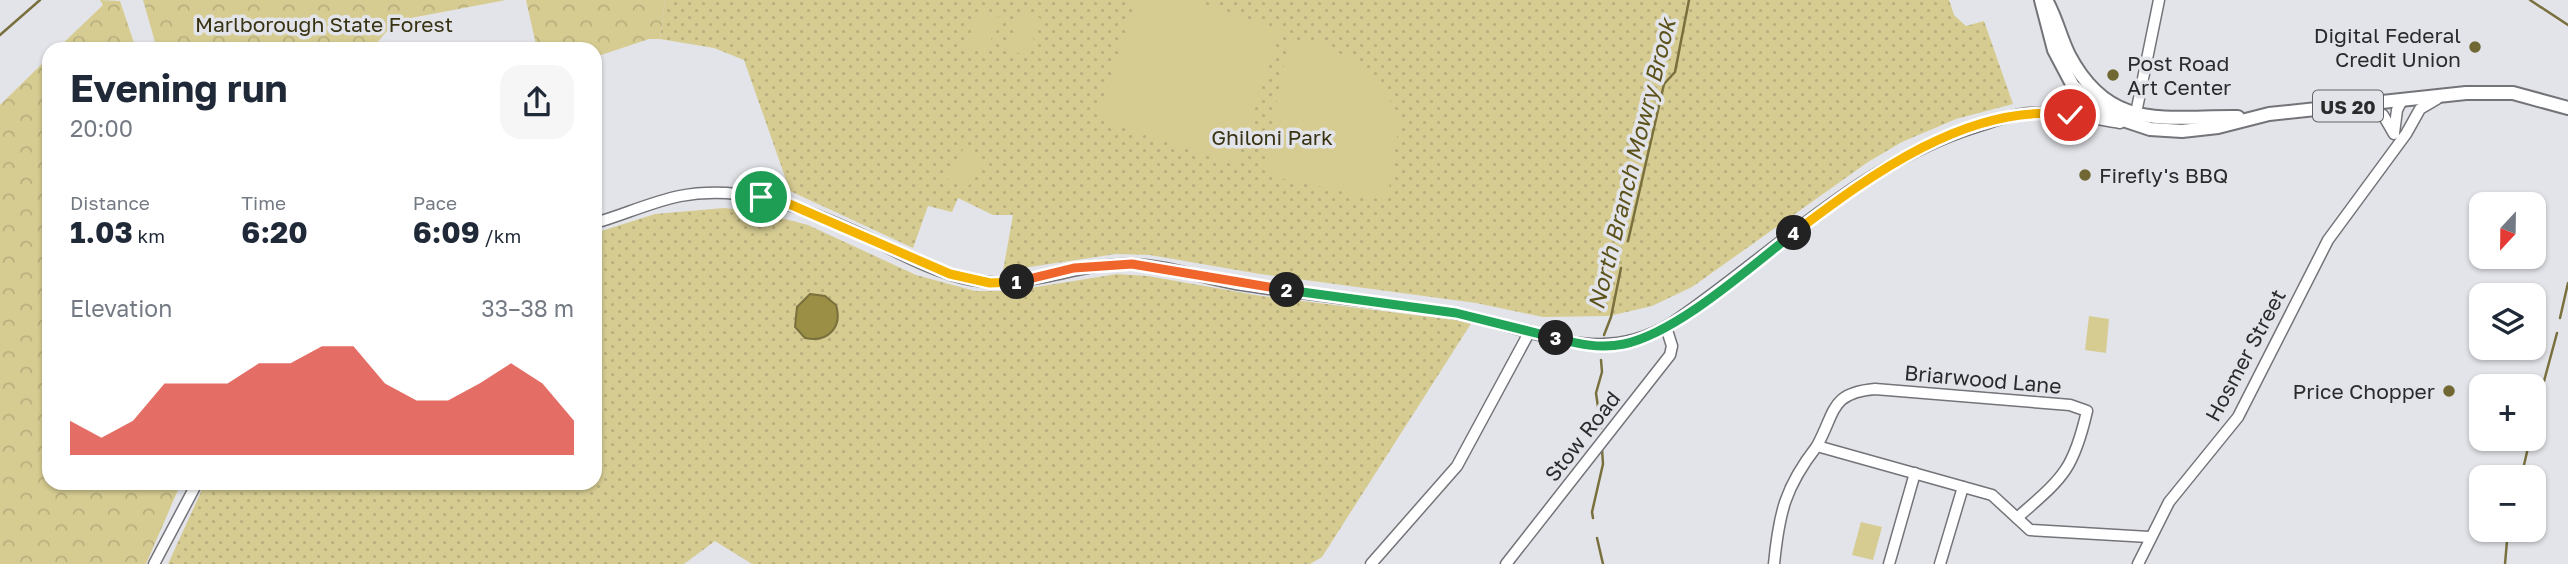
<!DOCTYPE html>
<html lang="en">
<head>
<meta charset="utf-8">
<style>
  body { margin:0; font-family:"Golos Text",sans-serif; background:#f6f6f7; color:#1f2937; height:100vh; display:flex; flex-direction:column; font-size:26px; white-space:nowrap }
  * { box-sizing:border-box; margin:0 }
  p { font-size:23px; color:#747a83 }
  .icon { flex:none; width:38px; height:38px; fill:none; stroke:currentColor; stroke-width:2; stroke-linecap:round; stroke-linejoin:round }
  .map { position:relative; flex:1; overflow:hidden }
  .details { position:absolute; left:42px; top:42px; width:560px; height:448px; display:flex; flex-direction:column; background:#fff; border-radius:21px; box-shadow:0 2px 5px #0004 }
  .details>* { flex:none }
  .needle { width:46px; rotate:202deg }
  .fabs { position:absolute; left:2469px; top:192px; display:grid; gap:14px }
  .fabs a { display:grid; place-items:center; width:77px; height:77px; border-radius:14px; background:#fff; box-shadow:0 2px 5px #0004; font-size:35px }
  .pin { position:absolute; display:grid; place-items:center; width:60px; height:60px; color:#fff; margin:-30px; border:4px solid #fff; border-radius:50%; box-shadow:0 2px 7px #0007 }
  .km { position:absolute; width:35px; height:35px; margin:-18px; border-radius:50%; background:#222; color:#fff; font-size:19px; line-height:35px; text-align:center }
  .round { display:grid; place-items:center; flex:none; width:74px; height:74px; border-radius:21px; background:#f6f6f7 }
  .summary { display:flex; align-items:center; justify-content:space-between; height:119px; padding:0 28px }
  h1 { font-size:38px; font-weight:700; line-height:52px }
  .figures { display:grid; grid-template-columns:repeat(3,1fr); gap:10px; height:119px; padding:7px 28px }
  .figures div { display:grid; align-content:center }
  .figures b { font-size:30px; font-weight:700 }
  .figures small { font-size:19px; font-weight:400 }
  .figures p { font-size:19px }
  .chart { height:196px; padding:14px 28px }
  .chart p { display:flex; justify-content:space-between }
  .chart svg { width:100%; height:126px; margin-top:7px; fill:#d93025; opacity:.7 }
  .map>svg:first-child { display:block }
  .grass { fill:url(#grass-dots) }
  .forest { fill:url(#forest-crowns) }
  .pitch { fill:#d6cc92 }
  .water { fill:#9b8e45; stroke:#79703e; stroke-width:2 }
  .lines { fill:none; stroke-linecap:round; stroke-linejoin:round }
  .stream { stroke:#79703e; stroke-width:2.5 }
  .minor-casing { stroke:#737479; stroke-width:13 }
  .major-casing { stroke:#737479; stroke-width:16 }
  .minor { stroke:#fff; stroke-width:10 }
  .major { stroke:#fff; stroke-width:12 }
  .split-1-casing { stroke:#fff; stroke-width:14 }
  .split-2-casing { stroke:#fff; stroke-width:14 }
  .split-3-casing { stroke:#fff; stroke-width:14 }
  .split-4-casing { stroke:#fff; stroke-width:14 }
  .split-5-casing { stroke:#fff; stroke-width:14 }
  .split-1 { stroke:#f5b400; stroke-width:9 }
  .split-2 { stroke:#f0652b; stroke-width:9 }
  .split-3 { stroke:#22a559; stroke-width:9 }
  .split-4 { stroke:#22a559; stroke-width:9 }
  .split-5 { stroke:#f5b400; stroke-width:9 }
  .poi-dot { fill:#706733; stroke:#e3e4e9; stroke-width:2.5 }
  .labels { text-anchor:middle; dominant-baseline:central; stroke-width:7; stroke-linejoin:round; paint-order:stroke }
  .shield { fill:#e3e4e9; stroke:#626265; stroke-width:2 }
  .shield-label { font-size:19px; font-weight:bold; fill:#2a2b2d }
  .park-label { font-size:21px; fill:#383312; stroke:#e3e4e9 }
  .poi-label { font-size:21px; fill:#2a2b2d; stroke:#e3e4e9; text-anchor:end }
  .street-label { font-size:21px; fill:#2a2b2d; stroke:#e3e4e9 }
  .water-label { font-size:23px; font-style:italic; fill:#5c521b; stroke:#e3e4e9 }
</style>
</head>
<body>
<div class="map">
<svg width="2568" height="564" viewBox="0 0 2568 564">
  <defs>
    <pattern id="grass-dots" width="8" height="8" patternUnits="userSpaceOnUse" patternTransform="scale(1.75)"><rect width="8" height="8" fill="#d6cc92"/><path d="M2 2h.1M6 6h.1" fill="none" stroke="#b8af7e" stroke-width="1.8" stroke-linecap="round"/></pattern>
    <pattern id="forest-crowns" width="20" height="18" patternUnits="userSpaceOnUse" patternTransform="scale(1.75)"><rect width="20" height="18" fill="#d6cc92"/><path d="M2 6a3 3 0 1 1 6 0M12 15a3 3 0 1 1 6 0" fill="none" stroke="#b8af7e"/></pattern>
  </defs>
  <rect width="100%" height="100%" fill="#e3e4e9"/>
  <g class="grass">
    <path d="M665 0H1949L1954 15 1966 26 1984 21 2013 104 1956 119 1902 142 1868 162 1692 287 1652 306 1609 316 1543 317 1476 303 1260 274 1150 255 1116 254 1003 271 1013 215H993L958 198 952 212 928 206 913 248 790 191 744 60 714 48 660 39Z"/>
    <path d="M724 208 758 212 808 225 916 275 975 291H1012L1117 274 1148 276 1261 296 1472 322 1322 557 1310 564H752L715 541 684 564H168L205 483H595V233L655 214Z"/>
  </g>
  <g class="forest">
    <path d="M100 0 120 1 136 49H57L103 5Z"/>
    <path d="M143 0H506L395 21 372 49H157Z"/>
    <path d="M526 0H665L660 39H649L595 57V49H537Z"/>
    <path d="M49 57V483H181L146 564H0V105Z"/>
  </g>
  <g class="pitch">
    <path d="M1137 0H1191L1280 30 1235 165 1098 118Z"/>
    <path d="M979 10 999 17 986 54 966 47Z"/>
    <path d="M1020 12 1040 18 1028 56 1008 50Z"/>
    <path d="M1289 39 1324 45 1356 62 1382 87 1400 118 1387 201 1275 177 1265 161Z"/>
    <path d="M964 148 984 160 966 190 946 178Z"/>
    <path d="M2089 316 2109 319 2106 353 2085 350Z"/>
    <path d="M1861 522 1882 527 1873 560 1852 555Z"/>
  </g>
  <path class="water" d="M810 294 825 296 836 305C843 328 827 343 805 338L795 327 797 307Z"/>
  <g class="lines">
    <g class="stream">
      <path d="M2530 0 2568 25"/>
      <path d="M0 35 40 0"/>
      <path d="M1628 241 1664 84 1675 72 1689 0"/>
      <path d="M2560 318 2568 283"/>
      <path d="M1604 335 1611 317 1621 268"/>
      <path d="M1601 360 1602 372 1596 393 1601 428"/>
      <path d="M2540 396 2557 333"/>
      <path d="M2534 421 2536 411"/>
      <path d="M2521 478 2530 439"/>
      <path d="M1593 518 1592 512 1603 464 1602 449"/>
      <path d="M1597 538 1603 564"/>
      <path d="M2505 564 2507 541"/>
    </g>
    <defs>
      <g id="minor">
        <path d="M2350 109 2383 115 2394 134"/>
        <path d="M2052 112 2074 95 2087 94"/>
        <path d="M2136 113 2159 0"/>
        <path d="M2394 133 2397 110 2402 100"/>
        <path d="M595 223C623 215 651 202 680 196 743 184 802 207 858 233 894 250 931 272 971 280 1024 291 1077 263 1131 264 1167 265 1201 278 1236 284 1304 295 1373 301 1441 311 1524 322 1593 372 1672 323 1772 255 1861 162 1979 126 1995 121 2013 114 2030 113 2060 111 2090 118 2120 123"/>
        <path d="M1817 446C1836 411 1830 393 1875 389L2070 405 2087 411C2073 472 2062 478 2017 518"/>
        <path d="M154 564 197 483"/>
        <path d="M1371 564 1457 466 1530 331"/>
        <path d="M1506 564 1670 355 1672 346 1666 327"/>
        <path d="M1774 564C1779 513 1785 487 1817 446L1992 495 2030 530 2149 537"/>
        <path d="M1889 564 1915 473"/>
        <path d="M1940 564 1963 487"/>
        <path d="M2138 564 2169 502 2238 417 2328 240 2406 134 2420 109 2437 99"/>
      </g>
      <g id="major">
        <path d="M2041 0 2054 50 2073 86 2111 116 2150 129 2182 131 2218 127 2269 114 2466 93H2513L2568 108"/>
        <path d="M2046 0C2056 17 2060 37 2069 55 2110 133 2166 116 2238 117"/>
      </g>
    </defs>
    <use href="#minor" class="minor-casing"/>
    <use href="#major" class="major-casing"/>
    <use href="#minor" class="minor"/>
    <use href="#major" class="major"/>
  </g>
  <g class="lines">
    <defs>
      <path id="split-1" d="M761 197 787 203 950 274 990 283 1017 282"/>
      <path id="split-2" d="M1017 282 1074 268 1132 264 1287 290"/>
      <path id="split-3" d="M1287 290 1456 313 1556 338"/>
      <path id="split-4" d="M1556 338C1578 344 1600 349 1624 344 1677 333 1750 267 1794 233"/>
      <path id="split-5" d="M1794 233C1869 176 1970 101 2070 115"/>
    </defs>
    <use href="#split-1" class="split-1-casing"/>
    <use href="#split-2" class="split-2-casing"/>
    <use href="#split-3" class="split-3-casing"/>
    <use href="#split-4" class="split-4-casing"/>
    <use href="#split-5" class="split-5-casing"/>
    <use href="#split-1" class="split-1"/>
    <use href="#split-2" class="split-2"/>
    <use href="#split-3" class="split-3"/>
    <use href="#split-4" class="split-4"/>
    <use href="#split-5" class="split-5"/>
  </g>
  <g class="poi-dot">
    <circle cx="2475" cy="47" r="7"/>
    <circle cx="2113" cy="75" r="7"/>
    <circle cx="2085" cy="175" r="7"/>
    <circle cx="2449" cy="391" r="7"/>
  </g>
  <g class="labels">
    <rect class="shield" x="2313" y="90.5" width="70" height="31" rx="5"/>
    <g class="shield-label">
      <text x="2348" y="106">US 20</text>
    </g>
    <g class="park-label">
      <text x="324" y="24">Marlborough State Forest</text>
      <text x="1272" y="137">Ghiloni Park</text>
    </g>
    <g class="poi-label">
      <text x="2461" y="35">Digital Federal<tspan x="2461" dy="24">Credit Union</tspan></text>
      <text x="2127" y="63" text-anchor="start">Post Road<tspan x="2127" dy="24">Art Center</tspan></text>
      <text x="2099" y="175" text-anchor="start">Firefly's BBQ</text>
      <text x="2435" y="391">Price Chopper</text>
    </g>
    <g class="street-label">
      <text transform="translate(2245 355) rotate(-62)">Hosmer Street</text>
      <text transform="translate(1983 379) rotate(5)">Briarwood Lane</text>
      <text transform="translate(1582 436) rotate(-52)">Stow Road</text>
    </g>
    <g class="water-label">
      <text transform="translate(1631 164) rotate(-76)">North Branch Mowry Brook</text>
    </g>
  </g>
</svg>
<div class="fabs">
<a><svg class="needle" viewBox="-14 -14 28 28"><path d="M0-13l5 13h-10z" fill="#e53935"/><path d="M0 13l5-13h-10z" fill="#747a83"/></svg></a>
<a><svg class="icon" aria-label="layers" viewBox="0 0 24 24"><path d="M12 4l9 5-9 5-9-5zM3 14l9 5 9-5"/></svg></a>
<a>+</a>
<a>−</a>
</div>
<div class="pin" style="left:761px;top:197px;background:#1e9e55"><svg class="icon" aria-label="arrive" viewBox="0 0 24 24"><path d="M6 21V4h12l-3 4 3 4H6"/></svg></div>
<div class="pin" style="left:2070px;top:115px;background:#d93025"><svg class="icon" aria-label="check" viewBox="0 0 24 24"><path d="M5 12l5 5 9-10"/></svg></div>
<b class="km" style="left:1017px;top:282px">1</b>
<b class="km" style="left:1287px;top:290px">2</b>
<b class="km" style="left:1556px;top:338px">3</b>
<b class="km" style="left:1794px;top:233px">4</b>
<section class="details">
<div class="summary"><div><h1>Evening run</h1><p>20:00</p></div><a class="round"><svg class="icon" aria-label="share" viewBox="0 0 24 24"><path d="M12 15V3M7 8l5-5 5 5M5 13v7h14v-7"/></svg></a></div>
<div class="figures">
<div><p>Distance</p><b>1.03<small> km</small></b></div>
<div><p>Time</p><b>6:20</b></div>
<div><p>Pace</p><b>6:09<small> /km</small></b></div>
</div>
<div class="chart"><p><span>Elevation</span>33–38 m</p>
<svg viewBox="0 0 160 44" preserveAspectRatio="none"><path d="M0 44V32L10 38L20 32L30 19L40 19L50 19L60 12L70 12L80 6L90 6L100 19L110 25L120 25L130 19L140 12L150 19L160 32V44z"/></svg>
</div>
</section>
</div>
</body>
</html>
